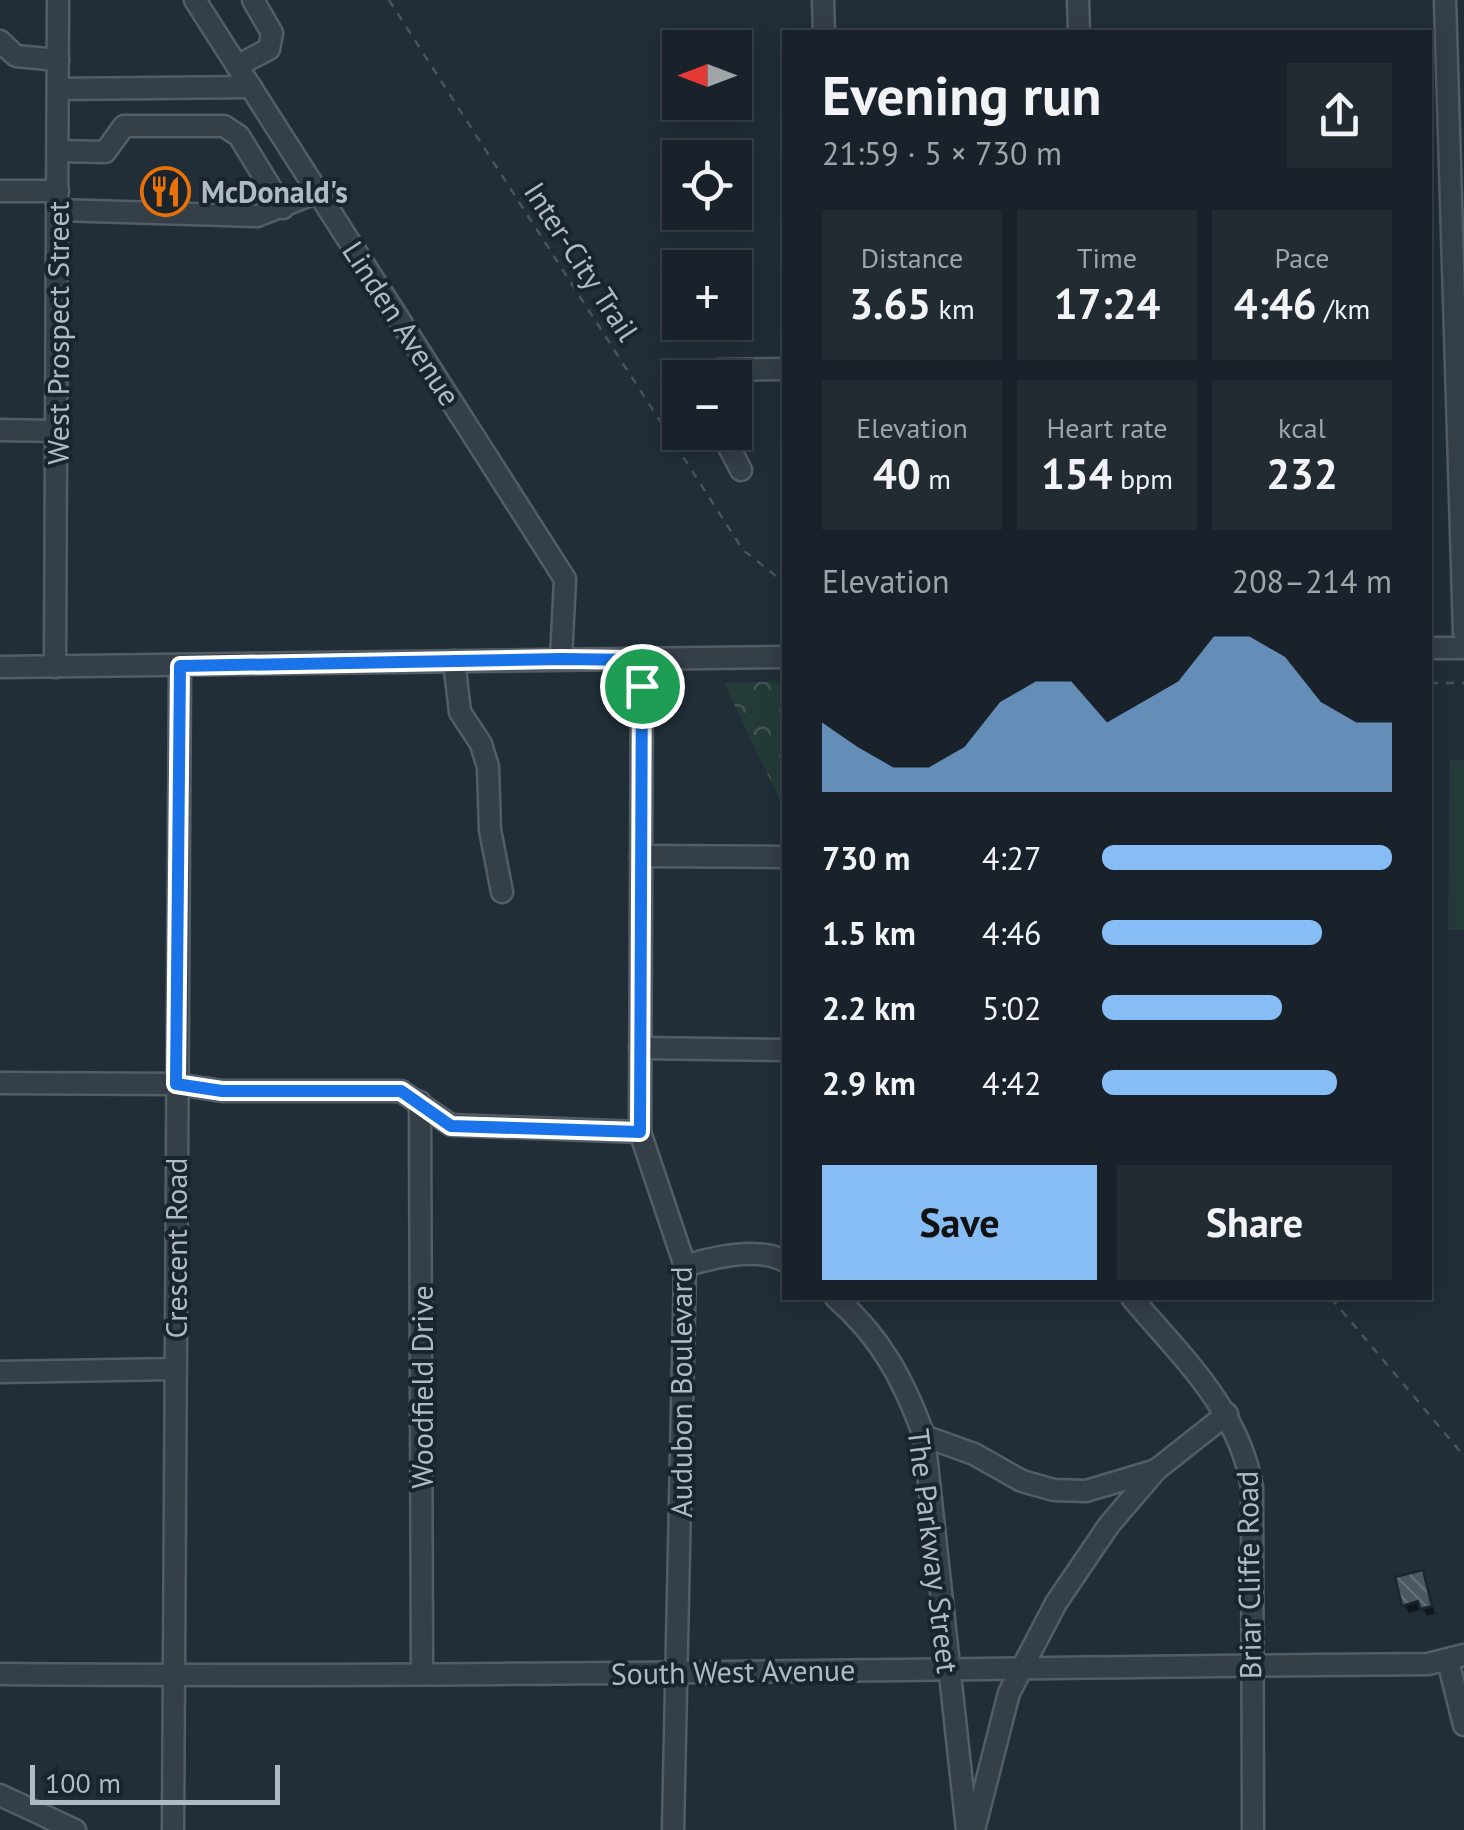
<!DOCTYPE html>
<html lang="en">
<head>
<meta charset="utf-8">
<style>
  body { margin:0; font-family:"PT Sans",sans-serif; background:#222a32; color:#f1f3f6; height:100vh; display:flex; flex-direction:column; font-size:38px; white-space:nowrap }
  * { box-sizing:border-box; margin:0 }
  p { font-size:32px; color:#9fa4a8 }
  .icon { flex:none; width:55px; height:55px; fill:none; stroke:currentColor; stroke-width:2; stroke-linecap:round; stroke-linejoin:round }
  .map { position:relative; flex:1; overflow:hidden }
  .panel { position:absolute; left:782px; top:30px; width:650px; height:1270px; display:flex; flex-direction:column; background:#19222a; border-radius:0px; box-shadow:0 5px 25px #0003,0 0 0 2px #373f47 }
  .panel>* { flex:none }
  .needle { width:65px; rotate:270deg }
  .buttons { position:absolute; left:662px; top:30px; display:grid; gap:20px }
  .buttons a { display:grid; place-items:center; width:90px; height:90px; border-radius:0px; background:#19222a; box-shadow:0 5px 25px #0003,0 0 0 2px #373f47; font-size:50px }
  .scale { position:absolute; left:30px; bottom:25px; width:250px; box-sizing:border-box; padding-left:10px; border:5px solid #b0bac5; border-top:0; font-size:28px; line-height:35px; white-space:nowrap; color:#b0bac5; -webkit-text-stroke:8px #1a242d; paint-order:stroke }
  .pin { position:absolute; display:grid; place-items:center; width:85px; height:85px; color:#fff; margin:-42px; border:5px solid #fff; border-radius:50%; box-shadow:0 2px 10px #0007 }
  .round { display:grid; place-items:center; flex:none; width:105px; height:105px; border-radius:0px; background:#222a32 }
  .overview { display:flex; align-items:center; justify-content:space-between; height:170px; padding:0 40px }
  h1 { font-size:55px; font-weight:700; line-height:75px }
  .stats { display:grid; grid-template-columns:repeat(3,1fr); gap:15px; height:170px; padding:10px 40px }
  .stats div { display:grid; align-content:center; border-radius:0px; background:#222a32; text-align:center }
  .stats b { font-size:42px; font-weight:700 }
  .stats small { font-size:28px; font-weight:400 }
  .stats p { font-size:28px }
  .chart { height:280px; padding:20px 40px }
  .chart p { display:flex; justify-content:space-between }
  .chart svg { width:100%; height:180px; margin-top:10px; fill:#85bdf4; opacity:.7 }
  .cta { display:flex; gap:20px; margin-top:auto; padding:20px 40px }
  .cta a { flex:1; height:115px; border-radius:0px; background:#85bdf4; color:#111; font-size:40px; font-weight:700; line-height:115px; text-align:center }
  .cta a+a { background:#222a32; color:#f1f3f6 }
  ul { padding:0 40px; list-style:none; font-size:32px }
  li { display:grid; grid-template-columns:160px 120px 1fr; align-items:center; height:75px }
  li i { height:25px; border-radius:12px; background:#85bdf4 }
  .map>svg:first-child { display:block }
  .park { fill:url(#park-crowns) }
  .pitch { fill:#243b3a }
  .shadow { fill:#0007 }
  .building { fill:url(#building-back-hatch); stroke:#1c262f; stroke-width:2.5 }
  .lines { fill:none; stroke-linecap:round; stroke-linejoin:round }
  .minor-casing { stroke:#535d66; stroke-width:25 }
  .path { stroke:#435758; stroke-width:2.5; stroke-dasharray:8 8; stroke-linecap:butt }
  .minor { stroke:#353f48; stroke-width:20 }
  .route-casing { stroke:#fff; stroke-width:20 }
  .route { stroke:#1a73e8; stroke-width:12 }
  .labels { text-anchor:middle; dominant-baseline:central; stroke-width:8; stroke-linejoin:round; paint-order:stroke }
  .poi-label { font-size:30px; font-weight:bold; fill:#b0bac5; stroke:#1a242d; text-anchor:start }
  .street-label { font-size:30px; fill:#b0bac5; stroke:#1a242d }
</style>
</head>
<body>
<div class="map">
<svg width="1464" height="1830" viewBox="0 0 1464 1830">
  <defs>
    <pattern id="park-crowns" width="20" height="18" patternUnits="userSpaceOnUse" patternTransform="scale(2.5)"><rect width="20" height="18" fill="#243b3a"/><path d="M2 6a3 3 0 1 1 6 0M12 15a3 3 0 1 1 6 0" fill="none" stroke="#415555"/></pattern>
    <pattern id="building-back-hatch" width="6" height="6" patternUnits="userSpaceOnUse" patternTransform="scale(2.5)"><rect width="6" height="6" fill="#4a5864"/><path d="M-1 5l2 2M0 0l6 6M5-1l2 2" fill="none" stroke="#626e79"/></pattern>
  </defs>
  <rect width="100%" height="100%" fill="#212e38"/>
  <path class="park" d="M785 681V811L724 683Z"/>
  <path class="pitch" d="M1450 760H1464V930H1448Z"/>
  <path class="shadow" d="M1422 1573 1435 1614 1427 1616 1423 1609 1409 1613 1404 1605Z"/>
  <path class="building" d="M1423 1570 1432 1606 1420 1609 1418 1601 1402 1606 1395 1577Z"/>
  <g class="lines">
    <defs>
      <g id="minor">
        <path d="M195 0 565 579 561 659"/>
        <path d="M823 0 824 32"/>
        <path d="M1078 0 1079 32"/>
        <path d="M1445 0 1464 632"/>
        <path d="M0 41 16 56 58 60"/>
        <path d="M237 66 269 49 272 33 253 0"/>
        <path d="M58 89 251 87"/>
        <path d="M59 151 105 152 124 126H224L239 136 283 208"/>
        <path d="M0 191H58"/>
        <path d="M58 210 257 216 318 192"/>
        <path d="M719 378V370L785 369"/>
        <path d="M0 430 56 431"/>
        <path d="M721 432 741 470"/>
        <path d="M1430 648H1464"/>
        <path d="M642 660 640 1132 685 1266 673 1830"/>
        <path d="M454 661 460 712 481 744 488 767 490 830 502 892"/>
        <path d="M0 667 785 657"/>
        <path d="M55 667 58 0"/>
        <path d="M641 856 784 857"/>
        <path d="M640 1048 785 1050"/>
        <path d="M0 1083 176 1084 222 1091H401L451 1125 640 1132"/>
        <path d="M420 1102 422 1673"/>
        <path d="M685 1266C714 1257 758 1247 785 1261"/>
        <path d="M836 1298C881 1337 904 1381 924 1436L967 1830"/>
        <path d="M1132 1298C1181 1356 1240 1410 1252 1488L1253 1830"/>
        <path d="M0 1372 175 1369"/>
        <path d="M924 1436 974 1454 1022 1481 1054 1490 1086 1491 1153 1471"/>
        <path d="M1448 1661 1464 1725"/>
        <path d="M0 1674C476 1678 952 1668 1428 1664L1464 1655"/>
        <path d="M0 1795 75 1830"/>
        <path d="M173 1830 180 666"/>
        <path d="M974 1830 1009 1693 1056 1603 1109 1525 1156 1470 1227 1414"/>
      </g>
    </defs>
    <use href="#minor" class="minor-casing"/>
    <g class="path">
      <path d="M389 0 743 550 785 583"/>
      <path d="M1430 683H1464"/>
      <path d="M1331 1298 1464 1456"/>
    </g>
    <use href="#minor" class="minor"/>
  </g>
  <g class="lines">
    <defs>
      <path id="route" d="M561 659 642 660 640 1132 451 1126 401 1091H222L176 1084 180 666Z"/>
    </defs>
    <use href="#route" class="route-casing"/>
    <use href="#route" class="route"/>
  </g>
  <defs>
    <symbol id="restaurant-ring" viewBox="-11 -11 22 22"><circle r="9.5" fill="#1a242d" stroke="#e8710a" stroke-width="1.5"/><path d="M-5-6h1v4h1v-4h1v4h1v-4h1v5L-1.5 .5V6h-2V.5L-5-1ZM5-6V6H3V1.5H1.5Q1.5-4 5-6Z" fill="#e8710a"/></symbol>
  </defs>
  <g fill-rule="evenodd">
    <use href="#restaurant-ring" x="138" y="164" width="55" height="55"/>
  </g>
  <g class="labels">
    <g class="poi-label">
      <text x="201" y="191">McDonald's</text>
    </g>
    <g class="street-label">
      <text transform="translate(582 261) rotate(57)">Inter-City Trail</text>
      <text transform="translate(402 323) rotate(57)">Linden Avenue</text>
      <text transform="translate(57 333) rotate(-90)">West Prospect Street</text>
      <text transform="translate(175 1248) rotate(-90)">Crescent Road</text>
      <text transform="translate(421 1387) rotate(-90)">Woodfield Drive</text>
      <text transform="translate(680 1392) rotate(-90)">Audubon Boulevard</text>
      <text transform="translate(934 1551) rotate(83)">The Parkway Street</text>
      <text transform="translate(1248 1575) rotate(-91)">Briar Cliffe Road</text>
      <text transform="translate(733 1671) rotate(-1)">South West Avenue</text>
    </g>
  </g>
</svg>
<div class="buttons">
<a><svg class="needle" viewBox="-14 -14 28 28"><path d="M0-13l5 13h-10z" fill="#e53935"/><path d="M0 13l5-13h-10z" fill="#9fa4a8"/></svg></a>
<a><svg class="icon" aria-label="locate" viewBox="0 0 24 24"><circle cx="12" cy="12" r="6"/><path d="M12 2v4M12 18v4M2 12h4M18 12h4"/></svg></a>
<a>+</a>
<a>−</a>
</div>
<div class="scale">100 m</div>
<div class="pin" style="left:642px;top:686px;background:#1e9e55"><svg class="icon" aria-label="arrive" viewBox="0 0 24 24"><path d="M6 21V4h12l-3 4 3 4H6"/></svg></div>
<section class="panel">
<div class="overview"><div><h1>Evening run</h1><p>21:59 · 5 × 730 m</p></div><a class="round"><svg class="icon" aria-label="share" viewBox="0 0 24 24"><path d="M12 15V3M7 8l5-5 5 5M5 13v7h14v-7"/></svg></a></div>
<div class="stats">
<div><p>Distance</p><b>3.65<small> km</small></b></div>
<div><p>Time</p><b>17:24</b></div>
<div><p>Pace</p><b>4:46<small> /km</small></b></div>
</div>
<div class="stats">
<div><p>Elevation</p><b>40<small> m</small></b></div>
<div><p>Heart rate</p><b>154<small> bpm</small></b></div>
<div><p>kcal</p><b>232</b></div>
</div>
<div class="chart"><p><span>Elevation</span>208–214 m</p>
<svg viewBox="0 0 160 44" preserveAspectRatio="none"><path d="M0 44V27L10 33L20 38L30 38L40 33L50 22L60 17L70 17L80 27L90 22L100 17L110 6L120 6L130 11L140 22L150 27L160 27V44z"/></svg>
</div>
<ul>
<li><b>730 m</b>4:27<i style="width:100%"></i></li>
<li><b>1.5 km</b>4:46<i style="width:76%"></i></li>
<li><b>2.2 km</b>5:02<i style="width:62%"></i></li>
<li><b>2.9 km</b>4:42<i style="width:81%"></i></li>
</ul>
<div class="cta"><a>Save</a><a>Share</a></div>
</section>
</div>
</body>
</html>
